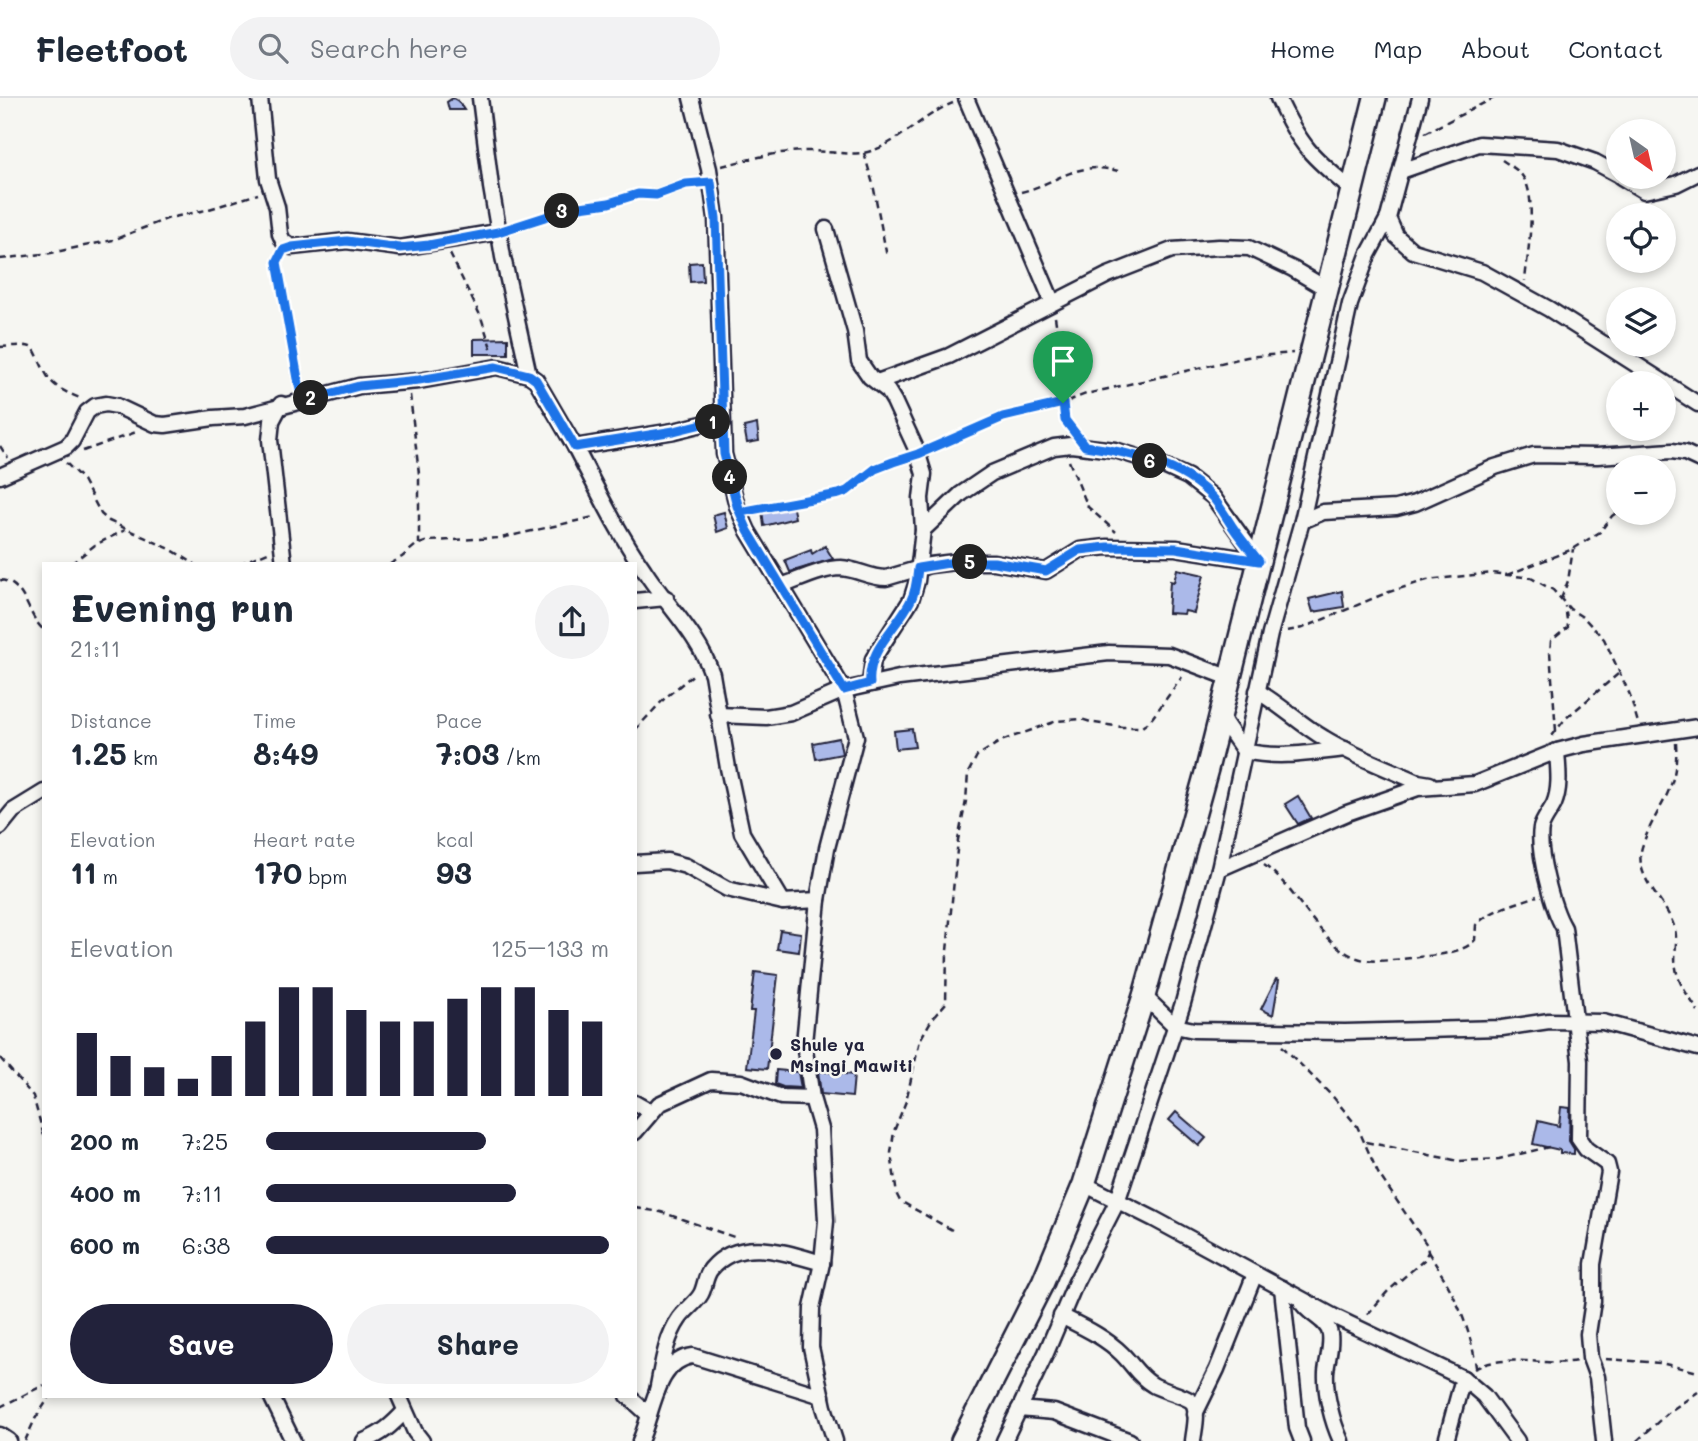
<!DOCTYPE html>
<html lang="en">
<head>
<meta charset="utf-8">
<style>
  body { margin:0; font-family:Mali,sans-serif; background:#f2f2f3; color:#1f2937; height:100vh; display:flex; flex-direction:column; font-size:26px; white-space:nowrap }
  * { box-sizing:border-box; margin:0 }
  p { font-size:23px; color:#747a83 }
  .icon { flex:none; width:38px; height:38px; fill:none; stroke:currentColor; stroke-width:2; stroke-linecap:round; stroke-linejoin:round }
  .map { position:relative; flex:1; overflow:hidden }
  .side { position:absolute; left:42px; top:464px; width:595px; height:836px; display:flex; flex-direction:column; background:#fff; border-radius:0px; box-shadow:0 4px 10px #0003 }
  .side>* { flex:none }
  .needle { width:46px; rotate:146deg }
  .fabs { position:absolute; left:1606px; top:21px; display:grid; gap:14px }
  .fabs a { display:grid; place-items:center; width:70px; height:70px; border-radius:50%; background:#fff; box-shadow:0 4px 10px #0003; font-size:35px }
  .pin { position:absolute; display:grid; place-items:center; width:60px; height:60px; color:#fff; margin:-72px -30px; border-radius:50% 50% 50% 0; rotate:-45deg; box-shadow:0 0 7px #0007 }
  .pin .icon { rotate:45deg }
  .km { position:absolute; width:35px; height:35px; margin:-18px; border-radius:50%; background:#222; color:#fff; font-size:19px; line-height:35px; text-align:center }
  .round { display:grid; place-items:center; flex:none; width:74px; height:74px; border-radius:37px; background:#f2f2f3 }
  .head { display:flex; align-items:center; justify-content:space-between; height:119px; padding:0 28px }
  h1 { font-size:38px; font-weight:800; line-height:52px }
  .figures { display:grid; grid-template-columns:repeat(3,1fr); gap:10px; height:119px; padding:7px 28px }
  .figures div { display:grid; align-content:center }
  .figures b { font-size:30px; font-weight:800 }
  .figures small { font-size:19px; font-weight:400 }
  .figures p { font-size:19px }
  .chart { height:196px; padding:14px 28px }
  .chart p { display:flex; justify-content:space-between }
  .chart svg { width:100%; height:126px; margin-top:7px; stroke:#22223b; stroke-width:6 }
  .action { display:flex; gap:14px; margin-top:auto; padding:14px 28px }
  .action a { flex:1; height:80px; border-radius:42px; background:#22223b; color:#fff; font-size:28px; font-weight:800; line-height:80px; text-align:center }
  .action a+a { background:#f2f2f3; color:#1f2937 }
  ul { padding:0 28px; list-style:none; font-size:23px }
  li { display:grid; grid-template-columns:112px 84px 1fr; align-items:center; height:52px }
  li i { height:18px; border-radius:9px; background:#22223b }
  header { display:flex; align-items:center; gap:42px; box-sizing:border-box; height:98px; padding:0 35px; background:#fff; border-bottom:2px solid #e0e1e3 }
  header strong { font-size:33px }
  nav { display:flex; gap:38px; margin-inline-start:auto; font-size:24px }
  .search { width:490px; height:63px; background:#f2f2f3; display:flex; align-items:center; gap:18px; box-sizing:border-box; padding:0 24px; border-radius:38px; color:#747a83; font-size:26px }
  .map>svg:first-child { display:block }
  .building { fill:#abb9e9; stroke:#22223b; stroke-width:2 }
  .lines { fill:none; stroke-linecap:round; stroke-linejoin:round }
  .minor-casing { stroke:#22223b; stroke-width:19 }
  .highway-casing { stroke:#22223b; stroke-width:26 }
  .path { stroke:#22223b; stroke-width:2.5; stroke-dasharray:7 5; stroke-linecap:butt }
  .minor { stroke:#f6f6f2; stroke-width:14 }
  .highway { stroke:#f6f6f2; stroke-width:21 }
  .route-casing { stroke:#fff; stroke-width:14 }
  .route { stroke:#1a73e8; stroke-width:9 }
  .poi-dot { fill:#22223b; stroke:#f6f6f2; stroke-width:2.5 }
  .labels { text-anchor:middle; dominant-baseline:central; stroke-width:5; stroke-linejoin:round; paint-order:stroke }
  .poi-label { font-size:18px; font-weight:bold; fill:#22223b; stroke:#f6f6f2; text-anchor:start }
</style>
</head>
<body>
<header>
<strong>Fleetfoot</strong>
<div class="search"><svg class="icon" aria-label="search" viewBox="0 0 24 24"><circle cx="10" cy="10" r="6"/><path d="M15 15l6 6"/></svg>Search here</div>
<nav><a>Home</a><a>Map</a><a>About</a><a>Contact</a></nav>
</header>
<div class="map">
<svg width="1698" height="1343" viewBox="0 0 1698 1343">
  <rect width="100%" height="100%" fill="#f6f6f2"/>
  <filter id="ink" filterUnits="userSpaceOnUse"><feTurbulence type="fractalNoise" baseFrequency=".0143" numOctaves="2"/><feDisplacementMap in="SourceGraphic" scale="14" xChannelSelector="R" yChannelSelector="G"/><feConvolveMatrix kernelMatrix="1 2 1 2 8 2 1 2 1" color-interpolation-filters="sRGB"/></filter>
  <g filter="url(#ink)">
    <g class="building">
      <path d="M453 0 458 3 464 12H449L447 4Z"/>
      <path d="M702 164 703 183 690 184 689 165Z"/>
      <path d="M508 240V256H474V241Z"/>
      <path d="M757 326 759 343 747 345 744 329Z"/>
      <path d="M792 406 795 420 764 428 762 412Z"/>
      <path d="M724 414 728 430 717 434 713 417Z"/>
      <path d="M825 448 833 461 790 474 785 462 811 452 812 456Z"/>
      <path d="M1177 471 1204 477 1194 515 1185 513 1184 516 1168 515 1170 483 1174 484Z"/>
      <path d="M1342 493 1344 509 1313 514 1309 501Z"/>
      <path d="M912 631 915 649 896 651 894 633Z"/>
      <path d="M839 640 842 656 816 661 813 645Z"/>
      <path d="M1298 698 1311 720 1298 726 1285 706Z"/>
      <path d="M780 832 801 835 799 854 777 851Z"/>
      <path d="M755 874 778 877 767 971 747 969 754 913H750Z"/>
      <path d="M1276 881 1279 882 1273 917 1261 911Z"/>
      <path d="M776 972 798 974 801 990 783 989 775 986Z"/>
      <path d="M818 973 854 977 852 999 821 996Z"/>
      <path d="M1561 1009 1570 1010 1569 1043 1574 1051V1056L1560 1055V1052L1533 1046 1538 1023 1559 1028Z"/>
      <path d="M1176 1014 1206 1040 1199 1048 1169 1022Z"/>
    </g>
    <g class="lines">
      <defs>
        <g id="minor">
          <path d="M260 0 268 81 277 109 280 136 283 143 292 149 347 143 400 150 498 134"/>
          <path d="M480 0 491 89 503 159 529 277"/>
          <path d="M691 0 709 71 716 120 724 356 737 408 748 433 844 592 856 639 827 750 818 802 804 945 812 1000 821 1031 826 1123 822 1165 812 1210 811 1249 824 1309 835 1343"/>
          <path d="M966 0 1052 203"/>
          <path d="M1278 0C1300 48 1312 59 1352 92"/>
          <path d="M1420 0 1388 120 1396 138 1413 153 1482 174 1549 211 1698 306"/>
          <path d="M1401 73 1479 46 1558 51 1595 64 1619 77"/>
          <path d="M1621 79 1644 93 1676 86 1698 75"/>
          <path d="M826 131 855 233 859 263 870 279 888 293 894 303 917 353 924 376 921 400 923 432 917 483 911 502 873 561 870 585"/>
          <path d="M877 284 949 258 1108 177 1172 152 1219 149 1249 150 1293 171 1327 191"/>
          <path d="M281 306 272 323 270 342 284 466"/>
          <path d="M575 349C597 391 617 433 644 472 667 508 698 536 712 576L728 670 742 735 783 804"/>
          <path d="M0 378 66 349 72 343 87 314 95 308 106 306 117 308 155 326 165 327 213 320 245 318 359 288 419 283 497 269 529 277 536 282 575 349 674 333 722 321"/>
          <path d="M1302 423 1323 414 1396 410 1415 405 1495 369 1534 357 1597 358 1672 353 1685 355 1698 361"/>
          <path d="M923 432 961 396 992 375 1054 349 1071 347 1115 352 1157 365 1188 379 1213 399 1259 463"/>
          <path d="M781 488C799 482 822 470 841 470 857 471 870 480 886 480L930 467 955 464H994L1046 473 1080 452 1107 449 1176 450 1259 463"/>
          <path d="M635 503 666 500"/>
          <path d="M1257 593C1281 607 1300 626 1324 640 1353 658 1387 670 1418 684L1430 686"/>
          <path d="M718 617 766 619 791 615 844 592 899 580 1109 555 1169 557 1230 580"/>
          <path d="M1220 618 1244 653C1278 661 1310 655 1345 651"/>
          <path d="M1557 653C1558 670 1561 689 1554 706 1550 714 1543 722 1541 730 1537 752 1552 810 1564 830L1580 963 1579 1041 1586 1051 1607 1066 1609 1074 1593 1166V1203L1588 1236 1590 1260 1597 1279 1604 1343"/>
          <path d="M0 729 13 713 44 694"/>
          <path d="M635 765 667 763 686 768 727 791 783 804 818 802"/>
          <path d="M1219 771 1347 715 1418 690 1475 686 1557 653 1584 646 1698 629"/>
          <path d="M1144 898 1175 928 1194 932 1345 934 1502 930 1549 923 1603 924 1698 950"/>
          <path d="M635 1005 651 1014"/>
          <path d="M635 1034 659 1006 711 982 741 984 781 999 812 1000"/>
          <path d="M1084 1086 1154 1121 1333 1218 1463 1280 1484 1298 1517 1343"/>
          <path d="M1282 1190 1297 1330 1302 1343"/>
          <path d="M1302 1205C1309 1217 1328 1222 1330 1236 1332 1249 1327 1262 1326 1274 1325 1296 1332 1323 1341 1343"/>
          <path d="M1061 1218C1083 1229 1105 1239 1122 1256 1133 1267 1139 1279 1153 1287 1161 1292 1189 1299 1193 1305 1199 1315 1194 1332 1193 1343"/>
          <path d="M657 1293C662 1269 665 1241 679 1221 685 1212 696 1205 701 1196 705 1189 705 1178 711 1171 739 1137 787 1155 822 1165"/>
          <path d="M271 1298 293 1343"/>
          <path d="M399 1298 415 1334 422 1343"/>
          <path d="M628 1298 649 1317"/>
          <path d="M1019 1311 1054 1314 1130 1343"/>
          <path d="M1195 1316 1217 1271 1255 1176"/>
          <path d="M0 1337 9 1343"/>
          <path d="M364 1343C382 1336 392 1327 405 1313"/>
          <path d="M640 1343C653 1315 656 1262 693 1258L822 1298"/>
          <path d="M1004 1343 1046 1255 1076 1184 1117 1104 1183 905 1219 771 1270 536 1302 423 1350 206 1368 157 1388 120"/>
          <path d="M1446 1343 1463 1280"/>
        </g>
        <path id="highway" d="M962 1343 1043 1184 1084 1086 1144 898 1207 671 1375 0"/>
      </defs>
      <use href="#minor" class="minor-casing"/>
      <use href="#highway" class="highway-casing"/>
      <g class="path">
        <path d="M1425 35 1494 0"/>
        <path d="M864 55 873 86 887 159"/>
        <path d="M1502 62C1509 67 1519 72 1523 79 1538 100 1527 158 1525 183"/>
        <path d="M722 68C750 61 779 53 808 53 826 53 845 57 863 55 894 50 922 17 953 5"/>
        <path d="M1021 94C1058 85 1075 62 1118 73"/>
        <path d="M511 130 573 110 609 105 638 96 656 97 686 86 697 85"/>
        <path d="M450 156 481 219 493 256"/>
        <path d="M279 159C273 178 294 265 299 290"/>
        <path d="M0 161 51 155 113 142 169 120 206 112 258 96"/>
        <path d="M1055 219C1057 233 1060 248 1061 262 1063 285 1058 312 1072 331"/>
        <path d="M0 249C44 245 29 248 48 279 55 290 68 295 80 300"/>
        <path d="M410 297 419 376V446"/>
        <path d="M0 348 8 360"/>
        <path d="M932 349 1003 319 1063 305 1086 296 1247 259 1293 255"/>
        <path d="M83 353 139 333"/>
        <path d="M1069 363 1088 409 1116 434"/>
        <path d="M66 365 83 382 101 416 109 423 170 451 195 466"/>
        <path d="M753 411 847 393 875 371 903 361"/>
        <path d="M71 466 95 447 125 432"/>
        <path d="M239 466 268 454"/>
        <path d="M390 466 402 459 416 447 428 443 501 440 594 419"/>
        <path d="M1507 477 1573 451 1600 434 1612 418 1619 413"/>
        <path d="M0 482C26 484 27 519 44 532"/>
        <path d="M1561 501 1568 483 1573 451"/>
        <path d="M1287 533 1303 530 1386 495 1427 482 1492 475 1531 480 1553 492 1570 511 1584 520 1604 541 1630 597 1638 625"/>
        <path d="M635 632 665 600 695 575"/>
        <path d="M1556 633 1550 554 1551 543 1568 529 1565 508"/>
        <path d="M1552 638 1565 621 1618 576"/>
        <path d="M1676 645C1679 694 1657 706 1643 746 1631 778 1664 800 1674 828 1679 842 1673 856 1676 870 1678 886 1690 900 1698 913"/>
        <path d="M1264 767C1299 791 1323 855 1365 862 1382 864 1403 861 1419 859 1436 857 1464 855 1475 842L1476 827C1491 811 1516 806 1537 798"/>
        <path d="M1282 948 1334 1000 1357 1028 1378 1075 1427 1147 1428 1154 1424 1162 1388 1193 1365 1219"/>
        <path d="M0 960 33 998 44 1038"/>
        <path d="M1366 1044 1459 1063 1499 1061 1549 1049"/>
        <path d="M635 1110 661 1114 734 1139"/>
        <path d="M952 1132 900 1103 897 1097 891 1055 894 1033 906 1003 920 942 932 921 946 905 947 853 958 742 966 703 968 675 977 658 1001 643 1057 623 1081 621 1094 625 1122 629H1142L1150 623 1182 579"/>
        <path d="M1428 1154C1452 1191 1470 1226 1476 1269"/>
        <path d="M1605 1261 1661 1265 1698 1274"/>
        <path d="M1474 1271C1506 1254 1543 1269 1577 1263"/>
        <path d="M0 1309 44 1287"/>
        <path d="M25 1343 35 1321 50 1298"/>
        <path d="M1637 1343 1669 1314 1698 1294"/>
      </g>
      <use href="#minor" class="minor"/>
      <use href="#highway" class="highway"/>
    </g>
  </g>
  <g class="lines" filter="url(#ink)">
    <defs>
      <path id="route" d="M1063 305 1003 319 918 356 893 364 875 371 847 393 839 396 740 414 724 356 722 321 674 333 575 349 536 282 529 277 496 269 419 282 359 288 302 303 277 164 283 152 292 149 347 143 400 150 429 147 498 134 573 110 609 105 638 96 656 97 686 86 711 84 716 120 724 356 737 408 748 433 844 592 870 585C867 552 898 529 911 502 916 493 917 480 918 470L955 464H994L1046 473 1080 452 1107 449 1176 450 1259 463C1250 452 1240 440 1232 428 1226 419 1221 410 1214 401 1183 366 1129 354 1085 348L1065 322 1063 305"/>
    </defs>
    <use href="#route" class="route-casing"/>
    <use href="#route" class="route"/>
  </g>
  <circle class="poi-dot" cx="776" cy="956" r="7"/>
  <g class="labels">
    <g class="poi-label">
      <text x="790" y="946">Shule ya<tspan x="790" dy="21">Msingi Mawiti</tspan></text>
    </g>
  </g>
</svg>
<div class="fabs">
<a><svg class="needle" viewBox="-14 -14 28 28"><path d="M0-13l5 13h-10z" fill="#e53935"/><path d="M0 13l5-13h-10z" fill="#747a83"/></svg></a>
<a><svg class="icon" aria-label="locate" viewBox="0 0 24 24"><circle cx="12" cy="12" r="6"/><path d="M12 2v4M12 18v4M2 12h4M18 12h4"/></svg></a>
<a><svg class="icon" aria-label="layers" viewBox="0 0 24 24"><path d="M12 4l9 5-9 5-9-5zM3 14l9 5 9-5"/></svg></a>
<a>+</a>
<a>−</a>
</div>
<div class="pin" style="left:1063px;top:305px;background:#1e9e55"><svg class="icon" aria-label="arrive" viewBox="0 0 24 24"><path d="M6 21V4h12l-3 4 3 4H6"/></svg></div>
<b class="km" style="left:713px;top:324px">1</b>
<b class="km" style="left:311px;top:300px">2</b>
<b class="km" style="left:562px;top:113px">3</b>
<b class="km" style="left:730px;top:379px">4</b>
<b class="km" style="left:970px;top:464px">5</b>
<b class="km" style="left:1150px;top:363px">6</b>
<section class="side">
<div class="head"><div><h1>Evening run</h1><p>21:11</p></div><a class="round"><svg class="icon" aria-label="share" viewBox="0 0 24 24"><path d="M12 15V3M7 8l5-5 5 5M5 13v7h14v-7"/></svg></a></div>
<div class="figures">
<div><p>Distance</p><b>1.25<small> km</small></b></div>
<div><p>Time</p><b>8:49</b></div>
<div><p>Pace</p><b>7:03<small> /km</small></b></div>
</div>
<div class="figures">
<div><p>Elevation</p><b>11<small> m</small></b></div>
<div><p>Heart rate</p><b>170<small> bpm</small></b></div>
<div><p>kcal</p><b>93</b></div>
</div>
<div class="chart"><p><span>Elevation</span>125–133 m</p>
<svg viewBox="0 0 160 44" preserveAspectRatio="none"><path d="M5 44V22M15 44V30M25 44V34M35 44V38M45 44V30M55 44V18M65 44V6M75 44V6M85 44V14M95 44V18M105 44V18M115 44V10M125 44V6M135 44V6M145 44V14M155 44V18"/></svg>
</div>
<ul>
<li><b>200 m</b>7:25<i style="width:64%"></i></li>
<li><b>400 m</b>7:11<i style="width:73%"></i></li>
<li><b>600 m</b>6:38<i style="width:100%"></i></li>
</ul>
<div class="action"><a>Save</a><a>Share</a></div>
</section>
</div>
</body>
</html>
